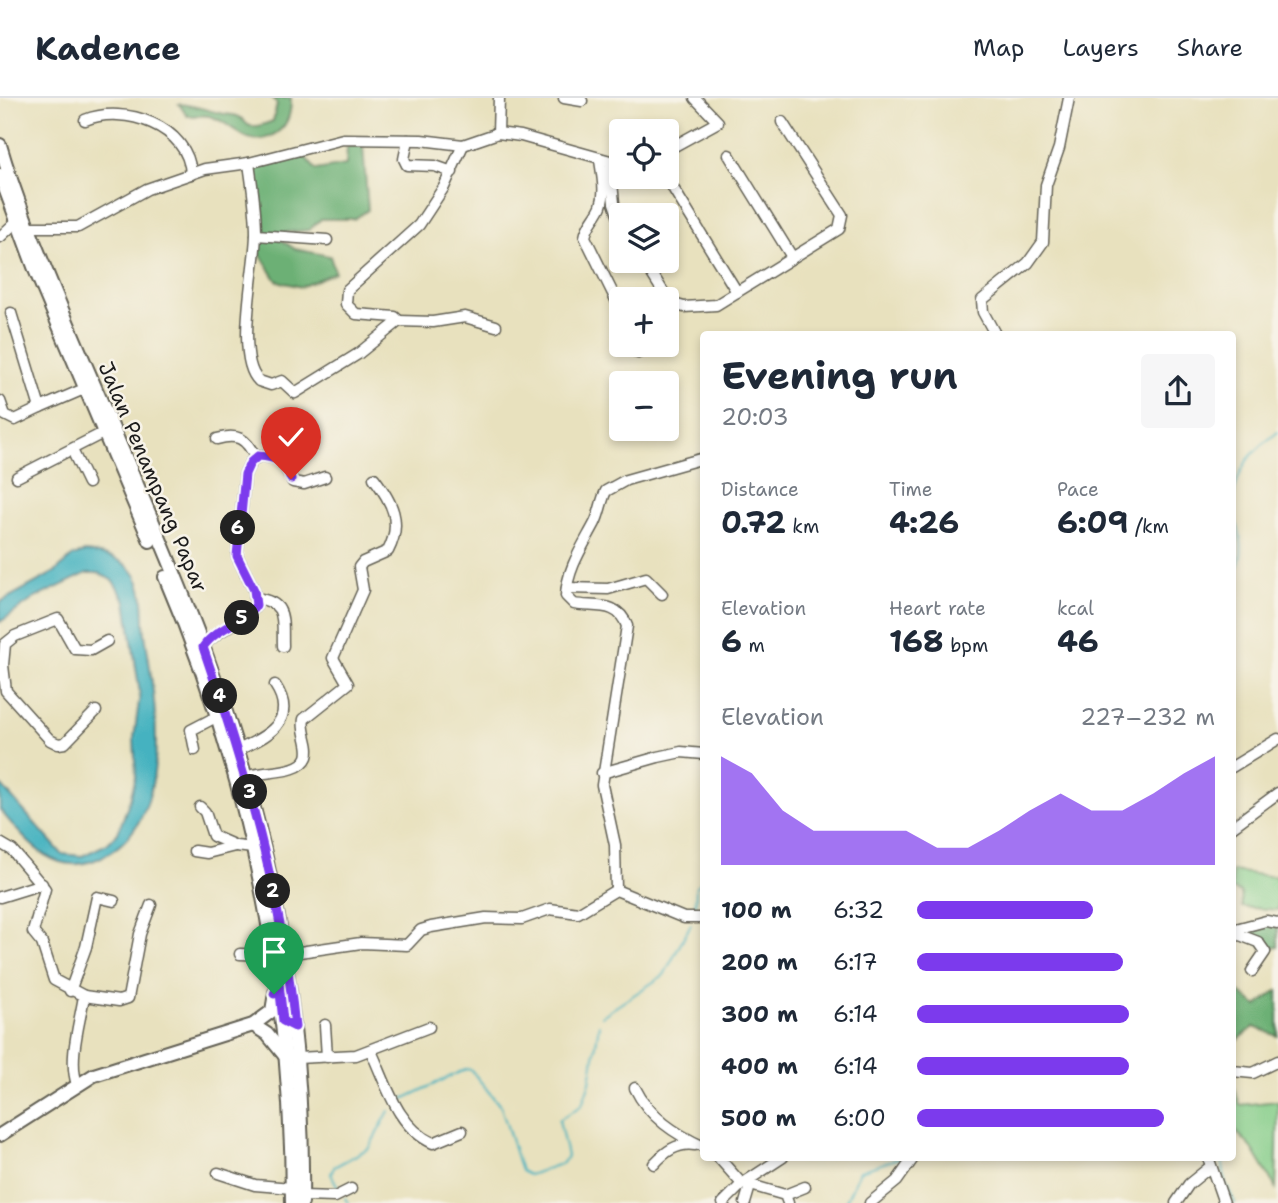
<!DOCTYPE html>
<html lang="en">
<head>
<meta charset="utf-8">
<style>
  body { margin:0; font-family:"Shantell Sans",sans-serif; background:#f6f6f7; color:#1f2937; height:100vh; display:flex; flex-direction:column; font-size:26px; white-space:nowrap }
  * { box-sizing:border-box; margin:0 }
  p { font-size:23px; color:#747a83 }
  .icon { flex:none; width:38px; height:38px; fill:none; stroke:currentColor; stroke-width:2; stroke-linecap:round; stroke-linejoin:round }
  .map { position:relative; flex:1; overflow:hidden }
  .drawer { position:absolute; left:700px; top:233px; width:536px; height:830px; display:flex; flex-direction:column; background:#fff; border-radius:7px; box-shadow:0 4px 10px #0003 }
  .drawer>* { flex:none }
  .tools { position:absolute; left:609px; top:21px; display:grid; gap:14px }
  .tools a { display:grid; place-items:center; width:70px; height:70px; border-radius:7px; background:#fff; box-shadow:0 4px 10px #0003; font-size:35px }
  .pin { position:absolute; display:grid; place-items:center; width:60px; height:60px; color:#fff; margin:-72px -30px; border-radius:50% 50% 50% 0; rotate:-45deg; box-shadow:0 0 7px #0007 }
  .pin .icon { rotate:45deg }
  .km { position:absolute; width:35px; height:35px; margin:-18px; border-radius:50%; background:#222; color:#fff; font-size:19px; line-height:35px; text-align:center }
  .round { display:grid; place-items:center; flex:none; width:74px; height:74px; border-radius:7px; background:#f6f6f7 }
  .summary { display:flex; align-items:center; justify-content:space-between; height:119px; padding:0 21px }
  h1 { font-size:38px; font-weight:700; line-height:52px }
  .stats { display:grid; grid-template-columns:repeat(3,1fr); gap:10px; height:119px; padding:7px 21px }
  .stats div { display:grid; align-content:center }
  .stats b { font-size:30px; font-weight:700 }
  .stats small { font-size:19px; font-weight:400 }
  .stats p { font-size:19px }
  .chart { height:196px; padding:14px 21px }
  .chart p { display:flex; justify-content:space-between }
  .chart svg { width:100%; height:126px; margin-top:7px; fill:#7c3aed; opacity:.7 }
  ul { padding:0 21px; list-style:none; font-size:23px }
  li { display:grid; grid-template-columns:112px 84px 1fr; align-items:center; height:52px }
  li i { height:18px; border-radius:9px; background:#7c3aed }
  header { display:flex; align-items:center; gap:42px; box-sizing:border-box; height:98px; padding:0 35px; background:#fff; border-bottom:2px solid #e0e1e3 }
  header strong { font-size:33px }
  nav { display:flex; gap:38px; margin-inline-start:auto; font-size:24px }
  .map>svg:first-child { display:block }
  .green { fill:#85cd89; stroke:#507452; stroke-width:2 }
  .forest { fill:#6cb075; stroke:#446648; stroke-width:2 }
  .water { fill:#44b2c0; stroke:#30676e; stroke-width:2 }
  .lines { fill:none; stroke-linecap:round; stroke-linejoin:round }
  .stream { stroke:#44b2c0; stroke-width:2 }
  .minor-casing { stroke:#636155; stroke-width:13 }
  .major-casing { stroke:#636155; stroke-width:16 }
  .minor { stroke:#fff; stroke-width:10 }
  .major { stroke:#fff; stroke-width:12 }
  .route-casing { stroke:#fff; stroke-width:14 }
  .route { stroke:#7c3aed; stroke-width:9 }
  .labels { text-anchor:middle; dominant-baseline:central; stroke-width:5; stroke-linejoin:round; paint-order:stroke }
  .street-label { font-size:21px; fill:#1c1c1c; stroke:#f7f3e8 }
</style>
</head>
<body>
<header>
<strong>Kadence</strong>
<nav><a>Map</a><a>Layers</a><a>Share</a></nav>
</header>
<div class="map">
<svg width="1278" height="1105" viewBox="0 0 1278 1105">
  <rect width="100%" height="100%" fill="#f7f3e8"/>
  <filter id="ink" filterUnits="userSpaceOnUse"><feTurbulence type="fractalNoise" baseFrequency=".0143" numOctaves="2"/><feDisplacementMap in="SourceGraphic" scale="14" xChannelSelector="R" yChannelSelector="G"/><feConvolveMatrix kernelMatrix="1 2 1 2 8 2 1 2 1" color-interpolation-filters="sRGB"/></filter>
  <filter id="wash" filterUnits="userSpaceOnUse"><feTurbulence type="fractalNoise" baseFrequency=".00686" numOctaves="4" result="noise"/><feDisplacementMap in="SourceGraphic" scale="28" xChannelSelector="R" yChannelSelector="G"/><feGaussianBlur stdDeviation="1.57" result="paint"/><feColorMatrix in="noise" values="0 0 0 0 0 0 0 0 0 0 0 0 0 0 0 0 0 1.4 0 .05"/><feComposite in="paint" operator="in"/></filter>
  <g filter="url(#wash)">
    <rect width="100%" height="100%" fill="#e8e1be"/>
    <g class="green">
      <path d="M1232 773 1276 779 1278 776V812L1242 809 1241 795 1232 791Z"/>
      <path d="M1232 984 1240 1007 1278 1003 1276 1090 1252 1050 1232 1029Z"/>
    </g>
    <g class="forest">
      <path d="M272 0H291C291 14 289 25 278 34 246 56 235 24 209 18 203 17 194 18 187 18L179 6C198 7 215 16 233 17 251 19 238 37 273 23L277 6Z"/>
      <path d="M347 48H363L368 112 354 121H321L309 132 279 135 280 141 295 151 330 158 335 174 301 189 277 183 258 153 264 132 263 112 254 65 303 56 316 72 346 67Z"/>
      <path d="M1271 826 1278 831V849L1266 850 1240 833Z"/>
      <path d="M1278 892V938L1254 929 1232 947V893L1239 894 1257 908Z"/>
    </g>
    <path class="water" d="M85 454C102 456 122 459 133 474 147 492 142 514 145 536 155 604 179 729 95 762 52 779 25 741 0 712V686L62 756 82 758 107 746 118 735 131 698 136 678 134 640 140 596 126 503 113 483 99 475H87L35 500 0 524V504L55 474 73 458Z"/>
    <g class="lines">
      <g class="stream">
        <path d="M1232 406C1238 368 1248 357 1278 334"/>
        <path d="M1232 416C1242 434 1247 461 1232 477"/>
        <path d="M695 816 696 789 704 782"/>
        <path d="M602 918 664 877 691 826"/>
        <path d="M399 1003 466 971 471 972 501 1009 521 1073 529 1077 563 1065 567 1058 559 1022 582 1007 590 984 599 927"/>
        <path d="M1222 1059 1225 1084 1235 1105"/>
        <path d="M339 1091 331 1076 334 1069 369 1050 389 1013"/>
        <path d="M345 1100 348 1105"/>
        <path d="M845 1105 860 1073 902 1059"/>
      </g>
    </g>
  </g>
  <g filter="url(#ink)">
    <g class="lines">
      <defs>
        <g id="minor">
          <path d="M564 0 582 3"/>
          <path d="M85 22C124 6 189 28 191 76"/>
          <path d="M498 35 499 0"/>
          <path d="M408 42 404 61 407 67 435 68 452 74"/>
          <path d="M667 52 718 24 695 0"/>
          <path d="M729 57 792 159"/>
          <path d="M600 62C602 77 606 94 601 108 596 120 587 126 585 139L621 212"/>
          <path d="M610 64 614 105 621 126"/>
          <path d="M249 65C252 88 256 111 256 135 256 169 234 260 259 283L271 287 282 283 295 295 358 256 399 223 395 219 356 216 346 206 347 192 419 127 444 89 463 47"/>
          <path d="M673 90 737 194"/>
          <path d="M28 129H78L147 91 205 71 249 65 343 41 421 42 463 47 498 35 521 38 621 66"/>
          <path d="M256 137 327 142"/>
          <path d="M0 139 16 124"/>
          <path d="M644 163 670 205 684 209 716 207 839 131 842 117 782 24"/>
          <path d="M11 215 40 310 84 291"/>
          <path d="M399 223 433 224 465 219 496 228"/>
          <path d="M995 236 983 214 982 202 1028 165 1043 144 1046 87 1059 50 1069 0"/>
          <path d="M636 247 638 255"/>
          <path d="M0 303 5 317 15 322 40 310"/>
          <path d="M217 341C237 335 246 340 255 359"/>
          <path d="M72 352 88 385"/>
          <path d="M17 379 103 335"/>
          <path d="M567 490 608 491 646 480 662 496"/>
          <path d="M255 500C288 504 282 521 283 548"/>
          <path d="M203 549C218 529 248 523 256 507L254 492 237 458 245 376 250 365 258 358C283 359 283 364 293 384L304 386 325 379"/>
          <path d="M96 613 65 645 58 646 50 642 6 593 3 567 5 546 15 538 58 521 75 551 91 552 107 543"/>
          <path d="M195 652 191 632 216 619"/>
          <path d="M238 652C266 639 299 623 275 587"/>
          <path d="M1232 669 1278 641"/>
          <path d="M602 675 658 659 681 654 704 656"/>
          <path d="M246 679C262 672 300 677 307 659 311 647 301 633 304 621L348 586 333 560 363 492 359 469 363 464 388 453C403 424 392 404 374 380"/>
          <path d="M200 709 205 714 213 738 236 748 253 750"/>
          <path d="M1232 729 1278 695"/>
          <path d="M0 745 12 752 45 791 33 834 42 845 54 882 84 898C80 924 68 961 77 986"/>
          <path d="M194 753 207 755 235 748"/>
          <path d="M616 792 615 747 602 687 627 528C618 502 594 510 574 506L566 498C567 471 583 448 595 425 600 415 601 403 606 393L626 382 704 360"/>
          <path d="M0 799 42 786"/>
          <path d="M1232 832 1266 823 1278 825"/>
          <path d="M1232 834 1258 844 1265 854 1252 873"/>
          <path d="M240 856 275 857"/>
          <path d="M286 856 361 845 407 847 421 832 431 829 486 820 522 821 550 811 578 815 616 792 684 820H704"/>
          <path d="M70 893 86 849 97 799 114 803"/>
          <path d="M84 898 119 903 128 900 140 836 151 807"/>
          <path d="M325 927 327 959"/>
          <path d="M371 953C387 987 397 1029 433 1045L462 1033"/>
          <path d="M297 960 356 957 429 929"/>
          <path d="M1232 973 1253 975 1278 963"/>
          <path d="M635 990C649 1019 675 1036 704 1049"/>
          <path d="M718 1059 742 1086"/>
          <path d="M1208 1059 1224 1105"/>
          <path d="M654 1066C665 1054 677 1044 695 1047"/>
          <path d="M218 1075 255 1087 292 1090"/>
          <path d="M744 1085 785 1097 788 1105"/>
          <path d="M785 1097 805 1089"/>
          <path d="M302 1098 335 1099 351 1091"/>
          <path d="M723 1105 742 1086 783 1059"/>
          <path d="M745 1105 750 1088"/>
          <path d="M870 1105 897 1083 914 1059"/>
          <path d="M1176 1105 1189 1086 1210 1069"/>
        </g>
        <g id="major">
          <path d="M0 47C16 102 39 156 61 209 108 322 160 434 203 548 269 726 305 915 302 1105"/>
          <path d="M0 77 36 174 150 443"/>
          <path d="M165 479C250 677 292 890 292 1105"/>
          <path d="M253 927 267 936 285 958"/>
          <path d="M0 1037 94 977 253 927 272 913 275 895"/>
        </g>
      </defs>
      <use href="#minor" class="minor-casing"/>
      <use href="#major" class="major-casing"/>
      <use href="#minor" class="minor"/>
      <use href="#major" class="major"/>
    </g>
  </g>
  <g class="lines" filter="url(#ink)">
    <defs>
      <path id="route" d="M274 896 279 885 283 923 295 929C282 798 245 672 203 549 218 528 247 523 256 507L254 492 237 458 245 376 250 365 258 358C277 359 285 363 291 381"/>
    </defs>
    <use href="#route" class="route-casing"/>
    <use href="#route" class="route"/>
  </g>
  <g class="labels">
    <g class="street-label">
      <text transform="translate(153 379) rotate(67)">Jalan Penampang Papar</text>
    </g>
  </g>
</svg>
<div class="tools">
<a><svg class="icon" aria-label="locate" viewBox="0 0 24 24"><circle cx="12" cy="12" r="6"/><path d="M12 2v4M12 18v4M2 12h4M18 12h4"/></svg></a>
<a><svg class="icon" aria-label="layers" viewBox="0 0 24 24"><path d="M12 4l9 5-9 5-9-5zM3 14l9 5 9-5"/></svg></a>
<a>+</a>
<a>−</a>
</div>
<div class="pin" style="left:274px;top:896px;background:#1e9e55"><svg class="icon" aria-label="arrive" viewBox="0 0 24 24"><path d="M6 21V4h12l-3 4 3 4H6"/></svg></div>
<div class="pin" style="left:291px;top:381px;background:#d93025"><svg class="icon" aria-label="check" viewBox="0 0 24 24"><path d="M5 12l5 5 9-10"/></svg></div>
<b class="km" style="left:273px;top:793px">2</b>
<b class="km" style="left:250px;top:694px">3</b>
<b class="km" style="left:220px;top:598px">4</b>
<b class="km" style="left:242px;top:520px">5</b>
<b class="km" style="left:238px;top:430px">6</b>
<section class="drawer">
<div class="summary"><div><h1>Evening run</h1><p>20:03</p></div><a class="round"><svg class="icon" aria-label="share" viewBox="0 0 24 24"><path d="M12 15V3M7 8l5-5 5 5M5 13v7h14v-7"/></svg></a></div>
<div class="stats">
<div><p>Distance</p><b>0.72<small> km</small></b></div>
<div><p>Time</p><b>4:26</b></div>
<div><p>Pace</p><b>6:09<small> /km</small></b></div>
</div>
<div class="stats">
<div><p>Elevation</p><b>6<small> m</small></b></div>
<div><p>Heart rate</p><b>168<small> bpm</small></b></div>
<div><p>kcal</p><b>46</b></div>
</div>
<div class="chart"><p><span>Elevation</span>227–232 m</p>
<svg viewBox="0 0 160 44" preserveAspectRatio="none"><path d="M0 44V6L10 12L20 25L30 32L40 32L50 32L60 32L70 38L80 38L90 32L100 25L110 19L120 25L130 25L140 19L150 12L160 6V44z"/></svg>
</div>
<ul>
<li><b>100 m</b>6:32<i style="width:59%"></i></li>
<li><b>200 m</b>6:17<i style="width:69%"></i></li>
<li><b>300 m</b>6:14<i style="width:71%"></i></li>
<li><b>400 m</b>6:14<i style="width:71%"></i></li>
<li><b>500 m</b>6:00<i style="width:83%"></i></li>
</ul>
</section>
</div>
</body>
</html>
